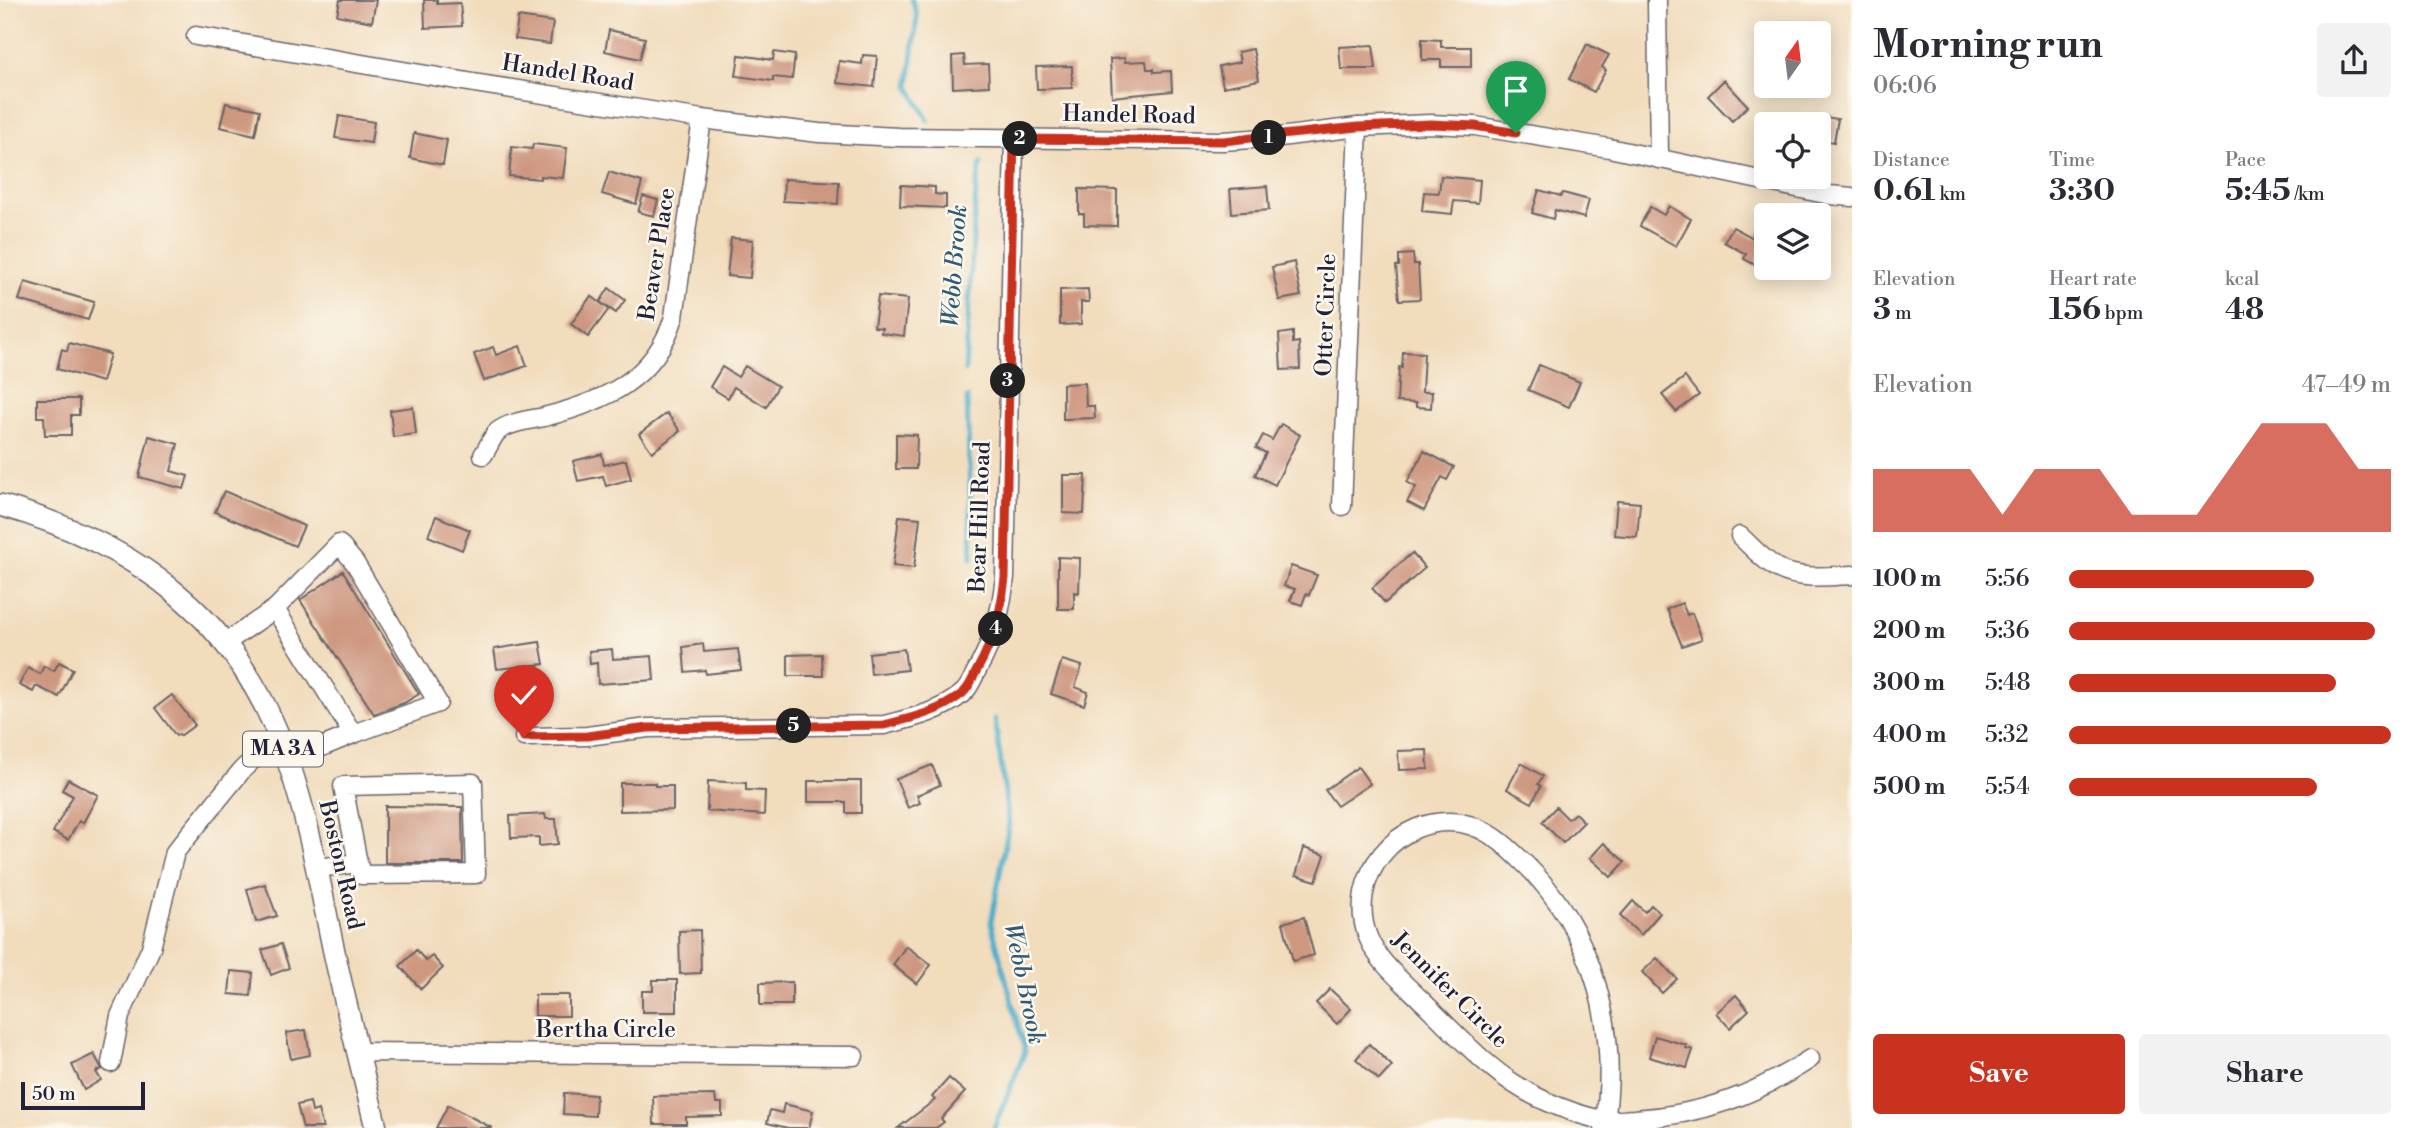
<!DOCTYPE html>
<html lang="en">
<head>
<meta charset="utf-8">
<style>
  body { margin:0; font-family:"Libre Bodoni",serif; background:#f2f2f3; color:#2b2b33; height:100vh; display:flex; flex-direction:column; font-size:26px; white-space:nowrap }
  * { box-sizing:border-box; margin:0 }
  p { font-size:23px; color:#7c7c81 }
  .icon { flex:none; width:38px; height:38px; fill:none; stroke:currentColor; stroke-width:2; stroke-linecap:round; stroke-linejoin:round }
  .map { position:relative; flex:1; overflow:hidden }
  .panel { display:flex; flex-direction:column; background:#fff; width:560px }
  .panel>* { flex:none }
  .needle { width:46px; rotate:14deg }
  .buttons { position:absolute; left:1754px; top:21px; display:grid; gap:14px }
  .buttons a { display:grid; place-items:center; width:77px; height:77px; border-radius:7px; background:#fff; box-shadow:0 4px 18px #0003; font-size:35px }
  .scale { position:absolute; left:21px; bottom:18px; width:124px; box-sizing:border-box; padding-left:7px; border:4px solid #22223b; border-top:0; font-size:19px; line-height:24px; white-space:nowrap; color:#22223b; -webkit-text-stroke:5px #fbf7ec; paint-order:stroke }
  .pin { position:absolute; display:grid; place-items:center; width:60px; height:60px; color:#fff; margin:-72px -30px; border-radius:50% 50% 50% 0; rotate:-45deg; box-shadow:0 0 7px #0007 }
  .pin .icon { rotate:45deg }
  .km { position:absolute; width:35px; height:35px; margin:-18px; border-radius:50%; background:#222; color:#fff; font-size:19px; line-height:35px; text-align:center }
  .round { display:grid; place-items:center; flex:none; width:74px; height:74px; border-radius:7px; background:#f2f2f3 }
  .overview { display:flex; align-items:center; justify-content:space-between; height:119px; padding:0 21px }
  h1 { font-size:38px; font-weight:700; line-height:52px }
  .stats { display:grid; grid-template-columns:repeat(3,1fr); gap:10px; height:119px; padding:7px 21px }
  .stats div { display:grid; align-content:center }
  .stats b { font-size:30px; font-weight:700 }
  .stats small { font-size:19px; font-weight:400 }
  .stats p { font-size:19px }
  .chart { height:196px; padding:14px 21px }
  .chart p { display:flex; justify-content:space-between }
  .chart svg { width:100%; height:126px; margin-top:7px; fill:#c8321e; opacity:.7 }
  .cta { display:flex; gap:14px; margin-top:auto; padding:14px 21px }
  .cta a { flex:1; height:80px; border-radius:7px; background:#c8321e; color:#fff; font-size:28px; font-weight:700; line-height:80px; text-align:center }
  .cta a+a { background:#f2f2f3; color:#2b2b33 }
  ul { padding:0 21px; list-style:none; font-size:23px }
  li { display:grid; grid-template-columns:112px 84px 1fr; align-items:center; height:52px }
  li i { height:18px; border-radius:9px; background:#c8321e }
  main { display:flex; flex:1; min-height:0 }
  .map>svg:first-child { display:block }
  .lines { fill:none; stroke-linecap:round; stroke-linejoin:round }
  .stream { stroke:#4baeca; stroke-width:5 }
  .building { fill:#ce9780 }
  .minor-casing { stroke:#6a6368; stroke-width:21 }
  .major-casing { stroke:#6a6368; stroke-width:24 }
  .minor { stroke:#fff; stroke-width:18 }
  .major { stroke:#fff; stroke-width:21 }
  .route-casing { stroke:#fff; stroke-width:14 }
  .route { stroke:#c8321e; stroke-width:9 }
  .labels { text-anchor:middle; dominant-baseline:central; stroke-width:5; stroke-linejoin:round; paint-order:stroke }
  .shield { fill:#fbf7ec; stroke:#636270; stroke-width:2 }
  .shield-label { font-size:21px; font-weight:bold; fill:#22223b }
  .street-label { font-size:23px; fill:#22223b; stroke:#fbf7ec }
  .water-label { font-size:24px; font-style:italic; fill:#325a74; stroke:#fbf7ec }
</style>
</head>
<body>
<main>
<div class="map">
<svg width="1852" height="1128" viewBox="0 0 1852 1128">
  <rect width="100%" height="100%" fill="#fbf7ec"/>
  <filter id="ink" filterUnits="userSpaceOnUse"><feTurbulence type="fractalNoise" baseFrequency=".0143" numOctaves="2"/><feDisplacementMap in="SourceGraphic" scale="14" xChannelSelector="R" yChannelSelector="G"/><feConvolveMatrix kernelMatrix="1 2 1 2 8 2 1 2 1" color-interpolation-filters="sRGB"/></filter>
  <filter id="wash" filterUnits="userSpaceOnUse"><feTurbulence type="fractalNoise" baseFrequency=".00686" numOctaves="4" result="noise"/><feDisplacementMap in="SourceGraphic" scale="28" xChannelSelector="R" yChannelSelector="G"/><feGaussianBlur stdDeviation="1.57" result="paint"/><feColorMatrix in="noise" values="0 0 0 0 0 0 0 0 0 0 0 0 0 0 0 0 0 1.4 0 .05"/><feComposite in="paint" operator="in"/></filter>
  <g filter="url(#wash)">
    <rect width="100%" height="100%" fill="#f1dcbc"/>
    <g class="lines">
      <g class="stream">
        <path d="M912 0 917 16 909 86 928 120"/>
        <path d="M965 371 976 189 981 163"/>
        <path d="M967 398 972 558"/>
        <path d="M994 1128 1025 1051 991 923 1009 824 995 719"/>
      </g>
    </g>
    <g id="blocks">
      <g class="building">
        <path d="M340 0H376L372 22 337 15Z"/>
        <path d="M424 0H437V4L460 3 462 26 425 28Z"/>
        <path d="M518 17 553 22 550 44 515 39Z"/>
        <path d="M609 30 645 38 640 59 605 51Z"/>
        <path d="M1422 39 1441 40V47H1471V67H1441V60H1422Z"/>
        <path d="M1587 44 1609 55 1602 67 1606 70 1594 92 1569 79Z"/>
        <path d="M1373 45 1376 69H1341L1339 47Z"/>
        <path d="M1253 49 1259 80 1223 87 1219 66 1240 62 1238 52Z"/>
        <path d="M774 52 795 55 792 79 773 77V81L736 76 739 55 773 60Z"/>
        <path d="M863 55 877 56 874 87 837 83 839 61 862 64Z"/>
        <path d="M964 55 965 65 988 64 989 86 953 88 952 56Z"/>
        <path d="M1125 58V62L1146 61 1147 69H1154V72L1171 71 1172 91 1112 97 1110 59Z"/>
        <path d="M1072 66V88L1037 89 1036 67Z"/>
        <path d="M1724 80 1748 106 1732 121 1708 96Z"/>
        <path d="M226 103 260 110 255 135 220 127Z"/>
        <path d="M339 116 374 122 371 143 335 138Z"/>
        <path d="M1818 116 1838 119 1834 142 1818 139Z"/>
        <path d="M414 133 447 140 443 165 410 158Z"/>
        <path d="M533 144 567 148 563 178 540 176V179L509 176 512 147 532 149Z"/>
        <path d="M609 172 642 182 636 204 602 194Z"/>
        <path d="M1441 176 1480 180 1478 203 1454 201 1452 214 1422 211 1424 192 1439 193Z"/>
        <path d="M784 179 839 182 838 204 783 201Z"/>
        <path d="M901 185 935 187V194L946 195V208L900 206Z"/>
        <path d="M1267 186 1269 210 1232 213 1230 189Z"/>
        <path d="M1079 189 1117 190V226L1084 225V214H1079Z"/>
        <path d="M1539 190 1561 196 1563 193 1589 200 1584 218 1555 210 1553 219 1532 213Z"/>
        <path d="M643 196 658 200 654 216 638 212Z"/>
        <path d="M1669 206 1691 219 1676 246 1640 226 1650 207 1664 215Z"/>
        <path d="M1766 220V261L1759 257 1755 265 1744 259 1746 254 1724 242 1733 227 1755 239Z"/>
        <path d="M731 238 753 240 750 278 727 276Z"/>
        <path d="M1413 254 1414 264H1418L1420 299 1399 300 1396 266H1399V255Z"/>
        <path d="M1294 262 1301 296 1279 300 1272 267Z"/>
        <path d="M25 282 94 302 88 320 19 300Z"/>
        <path d="M609 288 625 300 616 313 600 302Z"/>
        <path d="M1088 289 1089 302H1081V324L1060 325V290Z"/>
        <path d="M591 296 609 309 588 337 571 324Z"/>
        <path d="M878 296 908 299 904 336 881 333 882 328 874 327Z"/>
        <path d="M1293 332V343L1299 342 1300 369 1281 370 1279 334Z"/>
        <path d="M69 343 110 354 102 382 57 369 62 349 67 351Z"/>
        <path d="M520 346 527 366 484 381 474 354 493 347 496 355Z"/>
        <path d="M1403 352 1424 353 1422 392H1432L1431 408 1416 407V403L1397 402 1399 367 1402 368Z"/>
        <path d="M1539 365 1580 382 1569 407 1528 390Z"/>
        <path d="M745 366 778 386 766 407 734 387 728 398 710 387 722 367 738 377Z"/>
        <path d="M1685 377 1699 395 1676 412 1662 395Z"/>
        <path d="M1085 383 1086 406H1094L1095 418 1063 419V384Z"/>
        <path d="M37 399H79V415H71V435H45L44 417H37Z"/>
        <path d="M413 407 416 434 393 437 390 410Z"/>
        <path d="M667 413 680 431 652 452 639 434Z"/>
        <path d="M1281 424 1300 435 1275 485 1255 475 1266 453 1256 448 1263 435 1272 440Z"/>
        <path d="M896 434 917 435 916 469H896Z"/>
        <path d="M149 436 178 444 171 471 188 476 184 489 139 477Z"/>
        <path d="M1424 451 1454 467 1447 480 1442 477 1424 511 1407 502 1416 487 1407 482Z"/>
        <path d="M602 454 604 465 626 460 631 479 606 486 603 476 578 481 573 461Z"/>
        <path d="M1063 475H1086L1084 514 1063 513Z"/>
        <path d="M224 491 304 526 295 546 215 512Z"/>
        <path d="M1617 501 1640 503 1637 537 1614 535Z"/>
        <path d="M436 516 470 530 462 550 428 536Z"/>
        <path d="M899 516 920 518 914 568 893 566Z"/>
        <path d="M1412 553 1425 568 1385 603 1372 588Z"/>
        <path d="M1058 557 1080 558 1079 593 1074 592V609H1058Z"/>
        <path d="M1291 566 1317 575 1309 595 1306 594 1302 605 1290 601 1295 589 1284 586Z"/>
        <path d="M343 571 419 694 404 703 374 714 300 600Z"/>
        <path d="M1682 603 1687 615 1692 613 1702 639 1682 646 1667 609Z"/>
        <path d="M540 642 544 664 497 669 494 649Z"/>
        <path d="M703 644 704 652 738 649 741 670 706 674 705 670 685 672 683 647Z"/>
        <path d="M612 649 613 659 652 656 654 680 598 684 597 663 590 664 589 651Z"/>
        <path d="M904 649 907 670 871 674 869 653Z"/>
        <path d="M822 654 823 676H788V655Z"/>
        <path d="M1062 660 1082 666 1075 687 1088 692 1084 705 1051 694Z"/>
        <path d="M59 662 73 669 59 697 36 686 33 692 19 685 28 668 40 674 44 666 54 671Z"/>
        <path d="M172 695 195 725 180 736 179 734 176 736 155 708Z"/>
        <path d="M1427 750 1428 769 1399 770 1398 751Z"/>
        <path d="M1521 763 1543 776 1538 784 1541 786 1532 803 1507 789Z"/>
        <path d="M932 765 940 785 917 795 920 803 908 808 896 779Z"/>
        <path d="M1358 767 1370 784 1337 806 1325 790Z"/>
        <path d="M68 779 98 795 83 823 79 821 68 840 53 832 73 796 62 790Z"/>
        <path d="M708 781 746 783V790L765 791 764 815 707 811Z"/>
        <path d="M808 781H861V813H846V802H808Z"/>
        <path d="M620 783H655V786H673V810L620 811Z"/>
        <path d="M385 806 462 807 463 863H385Z"/>
        <path d="M1556 807 1568 819 1575 813 1584 822 1563 843 1542 822Z"/>
        <path d="M545 814 546 819H556L558 844 539 846V837L511 838 510 816Z"/>
        <path d="M1604 843 1625 862 1611 877 1590 858Z"/>
        <path d="M1304 848 1325 855 1316 881 1296 875Z"/>
        <path d="M265 884 277 916 256 922 247 889Z"/>
        <path d="M1633 901 1645 912 1651 905 1660 913 1641 935 1620 916Z"/>
        <path d="M1304 917 1314 955 1293 961 1283 923Z"/>
        <path d="M700 930 701 973 680 974 679 931Z"/>
        <path d="M281 944 289 968 271 975 262 950Z"/>
        <path d="M906 946 931 965 917 984 893 965Z"/>
        <path d="M416 950 426 961 432 956 443 968 421 989 400 966Z"/>
        <path d="M1657 958 1677 979 1662 993 1642 972Z"/>
        <path d="M231 971 253 973 251 996 229 994Z"/>
        <path d="M653 980H677V1012H642V991H653Z"/>
        <path d="M792 982V1005H760V983Z"/>
        <path d="M1330 989 1351 1009 1337 1024 1316 1003Z"/>
        <rect x="535" y="995" width="34" height="21"/>
        <path d="M1736 995 1749 1010 1730 1028 1716 1013Z"/>
        <path d="M306 1030 310 1055 291 1059 286 1033Z"/>
        <path d="M1655 1036 1686 1045V1048L1693 1050 1687 1068 1649 1057Z"/>
        <path d="M1369 1044 1392 1066 1379 1080 1356 1059Z"/>
        <path d="M94 1054 102 1069 96 1072 101 1080 84 1090 72 1065Z"/>
        <path d="M949 1078 965 1092 941 1119 944 1122 936 1128H898L935 1100 932 1097Z"/>
        <path d="M564 1093 596 1095 595 1116 563 1114Z"/>
        <path d="M715 1095 716 1103H722V1116L686 1117V1124H654L653 1096Z"/>
        <path d="M310 1102 312 1112 318 1110 323 1128H303L297 1105Z"/>
        <path d="M784 1104 813 1111 809 1128H788L767 1123 770 1110 782 1113Z"/>
        <path d="M448 1105 492 1128H436Z"/>
      </g>
    </g>
  </g>
  <g filter="url(#ink)">
    <use href="#blocks" fill-opacity="0" stroke="#6a6368" stroke-width="2"/>
    <g class="lines">
      <defs>
        <g id="minor">
          <path d="M1657 0 1659 159"/>
          <path d="M196 36 480 84 702 119 819 133 899 137 1223 141 1280 137 1358 127 1431 124 1475 126 1609 148 1830 195 1852 197"/>
          <path d="M483 455C488 448 492 437 497 432 509 422 530 420 544 417 603 402 655 380 674 317L702 119"/>
          <path d="M1342 506 1358 127"/>
          <path d="M1740 536C1752 547 1764 561 1779 569 1800 580 1829 576 1852 575"/>
          <path d="M275 609 339 544 355 563 438 703 353 734"/>
          <path d="M225 643 275 609 353 734 288 761"/>
          <path d="M524 737 587 736 648 728 884 725C912 718 941 712 963 693 970 687 973 677 977 670 994 640 1001 611 1005 577L1014 139"/>
          <path d="M317 868 358 863 343 786 473 783 476 874 361 875 358 863"/>
          <path d="M358 1052 854 1056"/>
          <path d="M111 1063 120 1016 151 948 175 852 242 770 278 735"/>
          <path d="M1604 1128C1620 1032 1595 931 1523 862 1505 844 1487 828 1461 823 1398 813 1345 878 1368 937 1378 962 1400 979 1419 998 1456 1033 1491 1075 1537 1097 1558 1107 1581 1116 1603 1120 1613 1122 1625 1119 1635 1119 1702 1115 1755 1095 1810 1059"/>
        </g>
        <path id="major" d="M0 505C140 545 240 620 288 761 309 822 320 885 333 947 346 1008 362 1067 376 1128"/>
      </defs>
      <use href="#minor" class="minor-casing"/>
      <use href="#major" class="major-casing"/>
      <use href="#minor" class="minor"/>
      <use href="#major" class="major"/>
    </g>
  </g>
  <g class="lines" filter="url(#ink)">
    <defs>
      <path id="route" d="M524 737 587 736 648 728 884 725C912 718 940 712 963 693 970 687 973 677 977 670 994 640 1001 611 1005 578L1014 139 1223 141 1358 127 1431 124 1475 126 1516 133"/>
    </defs>
    <use href="#route" class="route-casing"/>
    <use href="#route" class="route"/>
  </g>
  <g class="labels">
    <rect class="shield" x="243" y="731.5" width="80" height="35" rx="5"/>
    <g class="shield-label">
      <text x="283" y="749">MA 3A</text>
    </g>
    <g class="street-label">
      <text transform="translate(568 73) rotate(9)">Handel Road</text>
      <text transform="translate(1129 115) rotate(1)">Handel Road</text>
      <text transform="translate(657 254) rotate(-81)">Beaver Place</text>
      <text transform="translate(1326 315) rotate(-88)">Otter Circle</text>
      <text transform="translate(980 517) rotate(-88)">Bear Hill Road</text>
      <text transform="translate(341 865) rotate(77)">Boston Road</text>
      <text transform="translate(1450 990) rotate(45)">Jennifer Circle</text>
      <text x="606" y="1030">Bertha Circle</text>
    </g>
    <g class="water-label">
      <text transform="translate(955 266) rotate(-86)">Webb Brook</text>
      <text transform="translate(1024 984) rotate(78)">Webb Brook</text>
    </g>
  </g>
</svg>
<div class="buttons">
<a><svg class="needle" viewBox="-14 -14 28 28"><path d="M0-13l5 13h-10z" fill="#e53935"/><path d="M0 13l5-13h-10z" fill="#7c7c81"/></svg></a>
<a><svg class="icon" aria-label="locate" viewBox="0 0 24 24"><circle cx="12" cy="12" r="6"/><path d="M12 2v4M12 18v4M2 12h4M18 12h4"/></svg></a>
<a><svg class="icon" aria-label="layers" viewBox="0 0 24 24"><path d="M12 4l9 5-9 5-9-5zM3 14l9 5 9-5"/></svg></a>
</div>
<div class="scale">50 m</div>
<div class="pin" style="left:1516px;top:133px;background:#1e9e55"><svg class="icon" aria-label="arrive" viewBox="0 0 24 24"><path d="M6 21V4h12l-3 4 3 4H6"/></svg></div>
<div class="pin" style="left:524px;top:737px;background:#d93025"><svg class="icon" aria-label="check" viewBox="0 0 24 24"><path d="M5 12l5 5 9-10"/></svg></div>
<b class="km" style="left:1269px;top:138px">1</b>
<b class="km" style="left:1020px;top:139px">2</b>
<b class="km" style="left:1008px;top:381px">3</b>
<b class="km" style="left:996px;top:629px">4</b>
<b class="km" style="left:794px;top:726px">5</b>
</div>
<section class="panel">
<div class="overview"><div><h1>Morning run</h1><p>06:06</p></div><a class="round"><svg class="icon" aria-label="share" viewBox="0 0 24 24"><path d="M12 15V3M7 8l5-5 5 5M5 13v7h14v-7"/></svg></a></div>
<div class="stats">
<div><p>Distance</p><b>0.61<small> km</small></b></div>
<div><p>Time</p><b>3:30</b></div>
<div><p>Pace</p><b>5:45<small> /km</small></b></div>
</div>
<div class="stats">
<div><p>Elevation</p><b>3<small> m</small></b></div>
<div><p>Heart rate</p><b>156<small> bpm</small></b></div>
<div><p>kcal</p><b>48</b></div>
</div>
<div class="chart"><p><span>Elevation</span>47–49 m</p>
<svg viewBox="0 0 160 44" preserveAspectRatio="none"><path d="M0 44V22L10 22L20 22L30 22L40 38L50 22L60 22L70 22L80 38L90 38L100 38L110 22L120 6L130 6L140 6L150 22L160 22V44z"/></svg>
</div>
<ul>
<li><b>100 m</b>5:56<i style="width:76%"></i></li>
<li><b>200 m</b>5:36<i style="width:95%"></i></li>
<li><b>300 m</b>5:48<i style="width:83%"></i></li>
<li><b>400 m</b>5:32<i style="width:100%"></i></li>
<li><b>500 m</b>5:54<i style="width:77%"></i></li>
</ul>
<div class="cta"><a>Save</a><a>Share</a></div>
</section>
</main>
</body>
</html>
